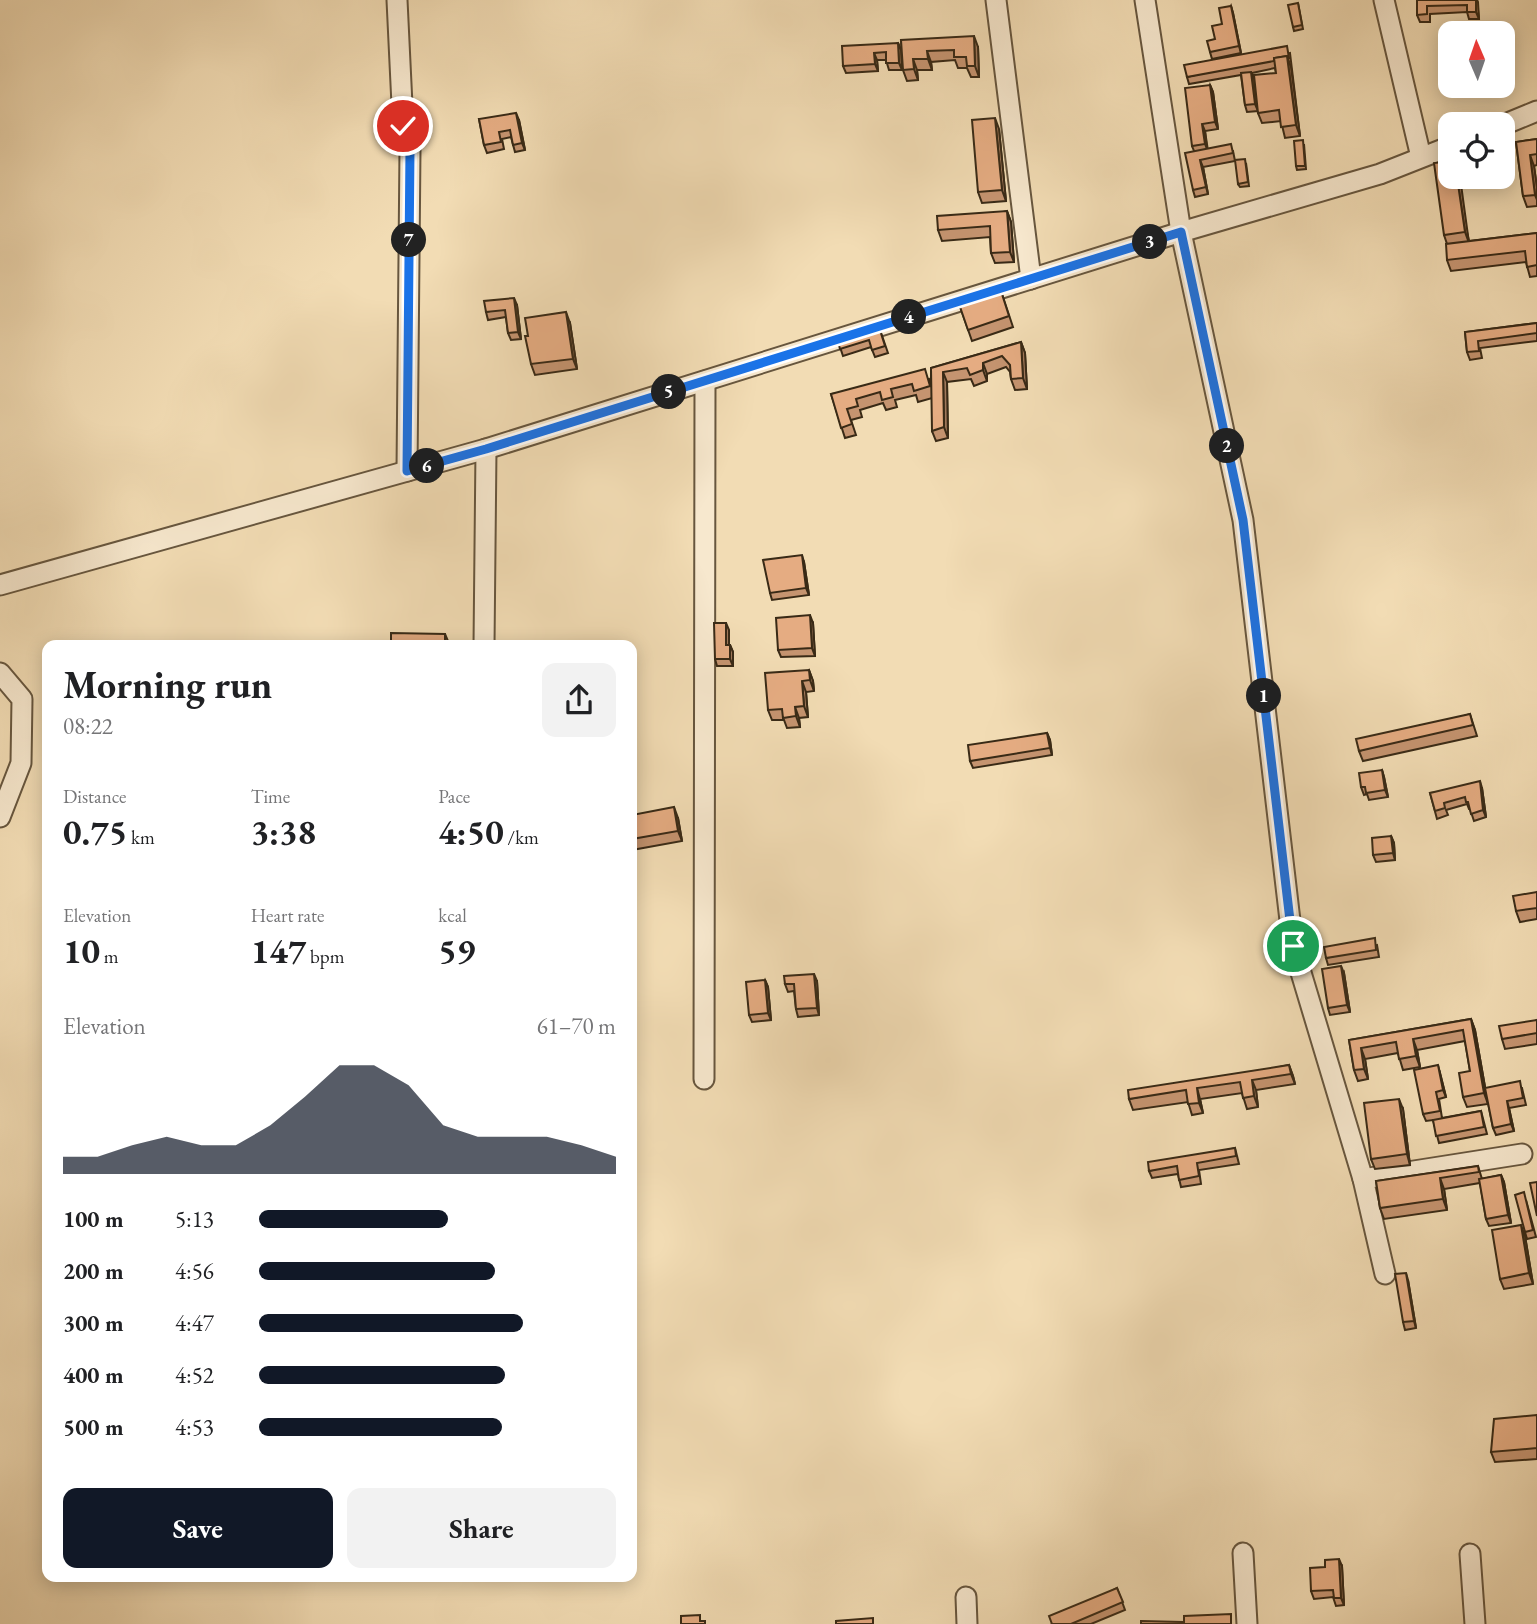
<!DOCTYPE html>
<html lang="en">
<head>
<meta charset="utf-8">
<style>
  body { margin:0; font-family:"EB Garamond",serif; background:#f2f2f2; color:#202124; height:100vh; display:flex; flex-direction:column; font-size:26px; white-space:nowrap }
  * { box-sizing:border-box; margin:0 }
  p { font-size:23px; color:#757577 }
  .icon { flex:none; width:38px; height:38px; fill:none; stroke:currentColor; stroke-width:2; stroke-linecap:round; stroke-linejoin:round }
  .map { position:relative; flex:1; overflow:hidden }
  .side { position:absolute; left:42px; top:640px; width:595px; height:942px; display:flex; flex-direction:column; background:#fff; border-radius:14px; box-shadow:0 4px 18px #0003 }
  .side>* { flex:none }
  .needle { width:46px; rotate:358deg }
  .controls { position:absolute; left:1438px; top:21px; display:grid; gap:14px }
  .controls a { display:grid; place-items:center; width:77px; height:77px; border-radius:14px; background:#fff; box-shadow:0 4px 18px #0003; font-size:35px }
  .pin { position:absolute; display:grid; place-items:center; width:60px; height:60px; color:#fff; margin:-30px; border:4px solid #fff; border-radius:50%; box-shadow:0 2px 7px #0007 }
  .km { position:absolute; width:35px; height:35px; margin:-18px; border-radius:50%; background:#222; color:#fff; font-size:19px; line-height:35px; text-align:center }
  .round { display:grid; place-items:center; flex:none; width:74px; height:74px; border-radius:14px; background:#f2f2f2 }
  .head { display:flex; align-items:center; justify-content:space-between; height:119px; padding:0 21px }
  h1 { font-size:38px; font-weight:700; line-height:52px }
  .metrics { display:grid; grid-template-columns:repeat(3,1fr); gap:10px; height:119px; padding:7px 21px }
  .metrics div { display:grid; align-content:center }
  .metrics b { font-size:35px; font-weight:700 }
  .metrics small { font-size:19px; font-weight:400 }
  .metrics p { font-size:19px }
  .chart { height:196px; padding:14px 21px }
  .chart p { display:flex; justify-content:space-between }
  .chart svg { width:100%; height:126px; margin-top:7px; fill:#111827; opacity:.7 }
  .action { display:flex; gap:14px; margin-top:auto; padding:14px 21px }
  .action a { flex:1; height:80px; border-radius:14px; background:#111827; color:#fff; font-size:28px; font-weight:700; line-height:80px; text-align:center }
  .action a+a { background:#f2f2f2; color:#202124 }
  ul { padding:0 21px; list-style:none; font-size:23px }
  li { display:grid; grid-template-columns:112px 84px 1fr; align-items:center; height:52px }
  li i { height:18px; border-radius:9px; background:#111827 }
  .map>svg:first-child { display:block }
  .lines { fill:none; stroke-linecap:round; stroke-linejoin:round }
  .minor-casing { stroke:#67563e; stroke-width:23 }
  .minor { stroke:#f7e8ce; stroke-width:19 }
  .wall { fill:#c59470; stroke:#392a16; stroke-width:2 }
  .shaded-wall { fill:#a0785b; stroke:#392a16; stroke-width:2 }
  .building { fill:#e5ac82; stroke:#392a16; stroke-width:2 }
  .route-casing { stroke:#fff; stroke-width:14 }
  .route { stroke:#1a73e8; stroke-width:9 }
</style>
</head>
<body>
<div class="map">
<svg width="1537" height="1624" viewBox="0 0 1537 1624">
  <rect width="100%" height="100%" fill="#f2dcb4"/>
  <filter id="stains"><feTurbulence type="fractalNoise" baseFrequency=".00286" numOctaves="4"/><feColorMatrix values="0 0 0 0 .2 0 0 0 0 .09 0 0 0 0 .02 0 0 0 .5 -.17"/></filter>
  <radialGradient id="worn" r=".72"><stop offset=".6" stop-color="#630" stop-opacity="0"/><stop offset="1" stop-color="#630" stop-opacity=".3"/></radialGradient>
  <g class="lines">
    <defs>
      <g id="minor">
        <path d="M397 0 403 126 410 149 407 471"/>
        <path d="M996 0 1031 279"/>
        <path d="M1145 0 1181 232 1243 520 1293 946 1363 1179 1385 1274"/>
        <path d="M1384 0 1421 157"/>
        <path d="M1503 125 1537 111"/>
        <path d="M0 585 486 449 1181 232 1380 174 1451 146"/>
        <path d="M484 646 486 449"/>
        <path d="M0 673 22 699 21 763 0 817"/>
        <path d="M704 1079 705 381"/>
        <path d="M1363 1179 1522 1154"/>
        <path d="M1243 1553 1247 1624"/>
        <path d="M1470 1554 1475 1624"/>
        <path d="M966 1597 967 1624"/>
      </g>
    </defs>
    <use href="#minor" class="minor-casing"/>
    <use href="#minor" class="minor"/>
  </g>
  <g class="wall">
    <path d="M1417 0H1477L1479 19H1469L1467 12 1430 14V22H1420L1417 15Z"/>
    <path d="M1298 3 1303 29 1294 31 1293 27Z"/>
    <path d="M1231 6 1233 13 1241 53 1212 59 1210 52Z"/>
    <path d="M901 40 978 47 979 77H971L967 68H958L955 60 931 62 932 70H917L918 80 907 81 903 70Z"/>
    <path d="M898 43 901 50 902 70H889L886 60H877L878 71 846 73 843 66Z"/>
    <path d="M1290 53 1300 136 1285 138 1281 121 1262 123 1258 113 1276 73 1275 68 1252 73 1254 79 1258 111 1247 112 1245 105 1241 75 1189 84 1187 77Z"/>
    <path d="M1210 85 1213 92 1218 129 1205 131 1207 149 1233 151 1235 161 1203 167 1208 194 1195 197 1193 190 1194 151 1192 146Z"/>
    <path d="M479 119 519 120 525 150 515 152 511 137 502 139 504 149 487 153 484 145Z"/>
    <path d="M999 129 1006 201 982 203 978 192Z"/>
    <path d="M1537 139V165L1534 166 1537 188V206L1527 207 1523 196 1516 142Z"/>
    <path d="M1304 144 1306 169 1297 170 1296 166Z"/>
    <path d="M1451 161 1469 241 1537 233V276L1530 277 1526 262 1451 271 1447 260V244L1444 235Z"/>
    <path d="M1246 163 1249 186 1240 187 1238 184Z"/>
    <path d="M1007 211 1011 222 1014 262 995 263 991 253 990 237 942 241 938 230Z"/>
    <path d="M1000 288 1013 327 972 341 958 301Z"/>
    <path d="M517 305 521 339 511 340 508 333 506 317 488 320 486 312Z"/>
    <path d="M570 323 577 369 535 375 531 364Z"/>
    <path d="M1537 323V341L1480 348 1482 358 1470 360 1467 352 1465 332Z"/>
    <path d="M878 324 888 353 875 357 871 347 843 356 837 338Z"/>
    <path d="M1021 342 1025 353 1027 389 1015 390 1011 379 1010 372 1006 367 987 374V381L974 386 971 379 947 382 948 438 936 441 932 431V398L918 402 916 395 895 400 897 407 886 410 883 403 860 410 862 417 851 420 856 435 845 438 831 394 929 379 931 387V368Z"/>
    <path d="M804 562 809 595 772 600 770 593Z"/>
    <path d="M813 623 815 656 781 657 778 650Z"/>
    <path d="M729 630V645H730L733 652V666H717L715 659Z"/>
    <path d="M809 670 813 681 814 691 806 692 808 717 799 718 800 727 787 728 784 720H772L768 710Z"/>
    <path d="M1470 714 1477 736 1363 761 1359 751Z"/>
    <path d="M1047 733 1050 740 1052 755 973 768 970 761Z"/>
    <path d="M1382 770 1384 777 1388 797 1369 800 1367 794 1364 795 1361 787Z"/>
    <path d="M1482 788 1486 817 1474 821 1470 809H1469L1467 804 1446 810 1448 815 1437 819 1430 793Z"/>
    <path d="M632 815 678 818 682 841 632 850Z"/>
    <path d="M1391 836 1394 843 1395 860 1376 862 1373 855Z"/>
    <path d="M1537 892V919L1520 922 1516 911Z"/>
    <path d="M1377 945 1379 957 1328 965 1326 958Z"/>
    <path d="M1344 973 1350 1012 1330 1015 1328 1008Z"/>
    <path d="M765 980 768 987 771 1020 752 1022 749 1015Z"/>
    <path d="M817 981 819 1015 798 1017 796 1009 794 991 788 992 785 984Z"/>
    <path d="M1471 1019 1475 1030 1488 1104 1467 1107 1463 1097 1470 1071 1465 1041 1417 1050 1420 1067 1403 1070 1398 1053 1365 1059 1368 1079 1358 1081 1354 1070 1349 1040Z"/>
    <path d="M1537 1020V1044L1505 1049 1502 1039Z"/>
    <path d="M1289 1065 1293 1076 1295 1084 1256 1090 1258 1107 1247 1109 1242 1093 1200 1099 1203 1113 1192 1115 1188 1102 1133 1110 1129 1099Z"/>
    <path d="M1440 1073 1446 1097 1439 1099 1442 1118 1481 1111 1487 1134 1439 1143 1433 1120 1426 1121 1423 1114Z"/>
    <path d="M1485 1088H1522L1526 1105 1509 1108 1514 1131 1496 1135 1493 1128Z"/>
    <path d="M1403 1109 1410 1165 1375 1169 1371 1159Z"/>
    <path d="M1235 1148 1239 1164 1199 1170 1201 1184 1181 1187 1178 1174 1152 1178 1149 1171Z"/>
    <path d="M1478 1166 1482 1179 1501 1175 1504 1182 1511 1223 1489 1226 1486 1219 1480 1183 1444 1189 1447 1210 1384 1219 1380 1208 1376 1181Z"/>
    <path d="M1526 1200 1536 1237 1527 1239 1525 1232Z"/>
    <path d="M1525 1236 1533 1284 1504 1289 1500 1279Z"/>
    <path d="M1408 1280 1416 1328 1405 1330 1403 1322Z"/>
    <path d="M1537 1415V1459L1495 1462 1491 1452Z"/>
    <path d="M1342 1566 1344 1605 1336 1606 1333 1597 1314 1599 1311 1591Z"/>
    <path d="M1117 1588 1125 1610 1091 1624H1052Z"/>
  </g>
  <g class="shaded-wall">
    <path d="M1476 0H1477L1478 2 1479 19 1476 12Z"/>
    <path d="M1231 6 1233 13 1241 53 1239 46Z"/>
    <path d="M974 36 978 47 979 77 975 66Z"/>
    <path d="M898 43 901 50 902 70 899 63Z"/>
    <path d="M927 51 931 62 932 70 928 59Z"/>
    <path d="M874 53 877 60 878 71 875 64Z"/>
    <path d="M1287 56 1291 67 1300 136 1296 125Z"/>
    <path d="M913 59 917 70 918 80 914 69Z"/>
    <path d="M1251 72 1254 79 1258 111 1255 104Z"/>
    <path d="M1210 85 1213 92 1218 129 1215 122Z"/>
    <path d="M516 113 519 120 525 150 522 143Z"/>
    <path d="M995 118 999 129 1006 201 1002 190Z"/>
    <path d="M1202 124 1205 131 1208 151 1205 144Z"/>
    <path d="M1530 155 1534 166 1537 188V200L1535 195Z"/>
    <path d="M1200 160 1203 167 1208 194 1206 187Z"/>
    <path d="M1457 177H1460L1469 243 1465 232Z"/>
    <path d="M1007 211 1011 222 1014 262 1010 252Z"/>
    <path d="M514 298 517 305 521 339 518 332Z"/>
    <path d="M566 312 570 323 577 369 573 359Z"/>
    <path d="M1021 342 1025 353 1027 389 1023 378Z"/>
    <path d="M983 363 987 374V381L983 370Z"/>
    <path d="M943 372 947 382 948 438 944 427Z"/>
    <path d="M802 555 804 562 809 595 806 588Z"/>
    <path d="M810 615 813 623 815 656 812 648Z"/>
    <path d="M726 623 729 630V652L726 645Z"/>
    <path d="M445 634 448 641 447 646H445Z"/>
    <path d="M730 645 733 652V666L730 659Z"/>
    <path d="M809 670 813 681 814 691 810 680Z"/>
    <path d="M802 681 806 692 808 717 804 706Z"/>
    <path d="M795 707 799 718 800 727 796 716Z"/>
    <path d="M1047 733 1050 740 1052 755 1050 748Z"/>
    <path d="M1382 770 1384 777 1388 797 1385 790Z"/>
    <path d="M1480 781 1482 788 1486 817 1483 810Z"/>
    <path d="M674 807 678 818 682 841 678 831Z"/>
    <path d="M1391 836 1394 843 1395 860 1393 853Z"/>
    <path d="M1341 966 1344 973 1350 1012 1347 1005Z"/>
    <path d="M814 974 817 981 819 1015 817 1008Z"/>
    <path d="M765 980 768 987 771 1020 768 1013Z"/>
    <path d="M1471 1019 1475 1030 1488 1104 1484 1093Z"/>
    <path d="M1413 1039 1417 1050 1420 1067 1416 1056Z"/>
    <path d="M1361 1048 1365 1059 1368 1079 1364 1069Z"/>
    <path d="M1289 1065 1293 1076 1295 1084 1291 1074Z"/>
    <path d="M1438 1065 1446 1097 1443 1090Z"/>
    <path d="M1252 1080 1256 1090 1258 1107 1254 1096Z"/>
    <path d="M1197 1088 1200 1099 1203 1113 1199 1103Z"/>
    <path d="M1399 1099 1403 1109 1410 1165 1407 1154Z"/>
    <path d="M1507 1101 1509 1108 1514 1131 1511 1124Z"/>
    <path d="M1501 1175 1504 1182 1511 1223 1508 1215Z"/>
    <path d="M1440 1178 1444 1189 1447 1210 1443 1199Z"/>
    <path d="M1521 1225 1525 1236 1533 1284 1529 1273Z"/>
    <path d="M1406 1273 1408 1280 1416 1328 1414 1321Z"/>
    <path d="M1339 1559 1342 1566 1344 1605 1341 1598Z"/>
  </g>
  <g class="building">
    <path d="M1417 0H1476V12H1467V5L1427 6V14L1417 15Z"/>
    <path d="M1298 3 1302 25 1293 27 1288 5Z"/>
    <path d="M1231 6 1239 46 1210 52 1207 41 1215 39 1212 26 1222 24 1219 8Z"/>
    <path d="M974 36 975 66H967L966 57H954V50L927 51 928 59H913L914 69 903 70 901 40Z"/>
    <path d="M898 43 899 63H886V52L874 53 875 64 843 66 842 46Z"/>
    <path d="M1287 46 1289 58H1288L1287 56 1274 58V61L1187 77 1184 65Z"/>
    <path d="M1287 56 1296 125 1281 127 1279 110 1258 113 1254 75 1276 73 1274 58Z"/>
    <path d="M1251 72 1255 104 1245 105 1241 73Z"/>
    <path d="M1210 85 1215 122 1202 124 1205 144 1192 146 1185 88Z"/>
    <path d="M516 113 522 143 513 145 510 130 499 132 501 142 484 145 479 119Z"/>
    <path d="M995 118 1002 190 978 192 972 120Z"/>
    <path d="M1537 139V154L1530 155 1535 195 1523 196 1516 142Z"/>
    <path d="M1303 140 1305 166H1296L1294 141Z"/>
    <path d="M1231 144 1233 153 1200 160 1206 187 1193 190 1185 153Z"/>
    <path d="M1245 159 1248 182 1238 184 1235 160Z"/>
    <path d="M1451 161V177H1457L1465 232 1444 235 1434 163Z"/>
    <path d="M1007 211 1010 252 991 253 990 226 938 230 937 216Z"/>
    <path d="M1537 233V265L1527 267 1525 251 1447 260 1446 244Z"/>
    <path d="M1000 288 1009 316 968 330 958 301Z"/>
    <path d="M514 298 518 332 508 333 505 310 486 312 484 301Z"/>
    <path d="M566 312 573 359 531 364 525 336H528L525 318Z"/>
    <path d="M1537 323V333L1478 341 1479 351 1467 352 1465 332Z"/>
    <path d="M878 324 885 346 872 350 869 340 840 349 837 338Z"/>
    <path d="M1021 342 1023 378 1011 379 1010 365 1002 356 983 363V370L970 375 967 368 943 372 944 427 932 431 931 368Z"/>
    <path d="M925 369 930 386 914 391 912 384 891 389 893 397 882 400 880 392 856 399 858 406 847 409 852 424 841 428 831 394Z"/>
    <path d="M802 555 806 588 770 593 763 560Z"/>
    <path d="M810 615 812 648 778 650 776 618Z"/>
    <path d="M714 623H726V645H730V659H715Z"/>
    <path d="M391 633 445 634V646L413 644V646H391Z"/>
    <path d="M809 670 810 680 802 681 804 706 795 707 796 716 783 718 782 709 768 710 765 673Z"/>
    <path d="M1470 714 1473 725 1359 751 1356 739Z"/>
    <path d="M1047 733 1050 748 970 761 968 745Z"/>
    <path d="M1382 770 1385 790 1366 793 1365 787H1361L1359 773Z"/>
    <path d="M1480 781 1483 810 1471 814 1468 802H1466L1465 797 1444 803 1445 808 1435 811 1430 793Z"/>
    <path d="M674 807 678 831 632 839V815Z"/>
    <path d="M1391 836 1393 853 1373 855 1372 838Z"/>
    <path d="M1537 892V908L1516 911 1513 896Z"/>
    <path d="M1375 938 1376 950 1326 958 1324 947Z"/>
    <path d="M1341 966 1347 1005 1328 1008 1322 969Z"/>
    <path d="M814 974 817 1008 796 1009 794 984H785L784 976Z"/>
    <path d="M765 980 768 1013 749 1015 746 982Z"/>
    <path d="M1471 1019 1484 1093 1463 1097 1459 1073 1470 1071 1463 1030 1413 1039 1416 1056 1399 1059 1396 1042 1361 1048 1364 1069 1354 1070 1349 1040Z"/>
    <path d="M1537 1020V1033L1502 1039 1499 1026Z"/>
    <path d="M1289 1065 1291 1074 1252 1080 1254 1096 1243 1098 1240 1082 1197 1088 1199 1103 1188 1104 1186 1090 1129 1099 1128 1090Z"/>
    <path d="M1438 1065 1443 1090 1436 1092 1440 1111 1423 1114 1414 1070Z"/>
    <path d="M1520 1081 1523 1098 1507 1101 1511 1124 1493 1128 1485 1088Z"/>
    <path d="M1399 1099 1407 1154 1371 1159 1364 1103Z"/>
    <path d="M1481 1111 1484 1127 1436 1136 1433 1120Z"/>
    <path d="M1235 1148 1236 1156 1197 1163 1199 1176 1179 1180 1177 1166 1149 1171 1148 1162Z"/>
    <path d="M1478 1166 1479 1172 1440 1178 1443 1199 1380 1208 1376 1181Z"/>
    <path d="M1501 1175 1508 1215 1486 1219 1479 1179Z"/>
    <path d="M1537 1182V1216L1530 1183Z"/>
    <path d="M1524 1192 1533 1230 1525 1232 1515 1195Z"/>
    <path d="M1521 1225 1529 1273 1500 1279 1492 1230Z"/>
    <path d="M1406 1273 1414 1321 1403 1322 1395 1274Z"/>
    <path d="M1537 1415V1448L1491 1452 1494 1419Z"/>
    <path d="M1339 1559 1341 1598H1334L1333 1590 1311 1591 1310 1568 1325 1567V1560Z"/>
    <path d="M1117 1588 1123 1602 1071 1624H1052L1049 1616Z"/>
    <path d="M1231 1614V1624H1184V1616Z"/>
    <path d="M700 1615V1621H705V1624H681V1616Z"/>
    <path d="M873 1618V1624H836V1621Z"/>
    <path d="M1141 1621 1182 1622V1624H1141Z"/>
  </g>
  <g class="lines">
    <defs>
      <path id="route" d="M403 126 410 149 407 471 486 449 1181 232 1243 520 1293 946"/>
    </defs>
    <use href="#route" class="route-casing"/>
    <use href="#route" class="route"/>
  </g>
  <rect width="100%" height="100%" filter="url(#stains)"/>
  <rect width="100%" height="100%" fill="url(#worn)"/>
</svg>
<div class="controls">
<a><svg class="needle" viewBox="-14 -14 28 28"><path d="M0-13l5 13h-10z" fill="#e53935"/><path d="M0 13l5-13h-10z" fill="#757577"/></svg></a>
<a><svg class="icon" aria-label="locate" viewBox="0 0 24 24"><circle cx="12" cy="12" r="6"/><path d="M12 2v4M12 18v4M2 12h4M18 12h4"/></svg></a>
</div>
<div class="pin" style="left:1293px;top:946px;background:#1e9e55"><svg class="icon" aria-label="arrive" viewBox="0 0 24 24"><path d="M6 21V4h12l-3 4 3 4H6"/></svg></div>
<div class="pin" style="left:403px;top:126px;background:#d93025"><svg class="icon" aria-label="check" viewBox="0 0 24 24"><path d="M5 12l5 5 9-10"/></svg></div>
<b class="km" style="left:1264px;top:696px">1</b>
<b class="km" style="left:1227px;top:446px">2</b>
<b class="km" style="left:1150px;top:242px">3</b>
<b class="km" style="left:909px;top:317px">4</b>
<b class="km" style="left:669px;top:392px">5</b>
<b class="km" style="left:427px;top:466px">6</b>
<b class="km" style="left:409px;top:240px">7</b>
<section class="side">
<div class="head"><div><h1>Morning run</h1><p>08:22</p></div><a class="round"><svg class="icon" aria-label="share" viewBox="0 0 24 24"><path d="M12 15V3M7 8l5-5 5 5M5 13v7h14v-7"/></svg></a></div>
<div class="metrics">
<div><p>Distance</p><b>0.75<small> km</small></b></div>
<div><p>Time</p><b>3:38</b></div>
<div><p>Pace</p><b>4:50<small> /km</small></b></div>
</div>
<div class="metrics">
<div><p>Elevation</p><b>10<small> m</small></b></div>
<div><p>Heart rate</p><b>147<small> bpm</small></b></div>
<div><p>kcal</p><b>59</b></div>
</div>
<div class="chart"><p><span>Elevation</span>61–70 m</p>
<svg viewBox="0 0 160 44" preserveAspectRatio="none"><path d="M0 44V38L10 38L20 34L30 31L40 34L50 34L60 27L70 17L80 6L90 6L100 13L110 27L120 31L130 31L140 31L150 34L160 38V44z"/></svg>
</div>
<ul>
<li><b>100 m</b>5:13<i style="width:53%"></i></li>
<li><b>200 m</b>4:56<i style="width:66%"></i></li>
<li><b>300 m</b>4:47<i style="width:74%"></i></li>
<li><b>400 m</b>4:52<i style="width:69%"></i></li>
<li><b>500 m</b>4:53<i style="width:68%"></i></li>
</ul>
<div class="action"><a>Save</a><a>Share</a></div>
</section>
</div>
</body>
</html>
